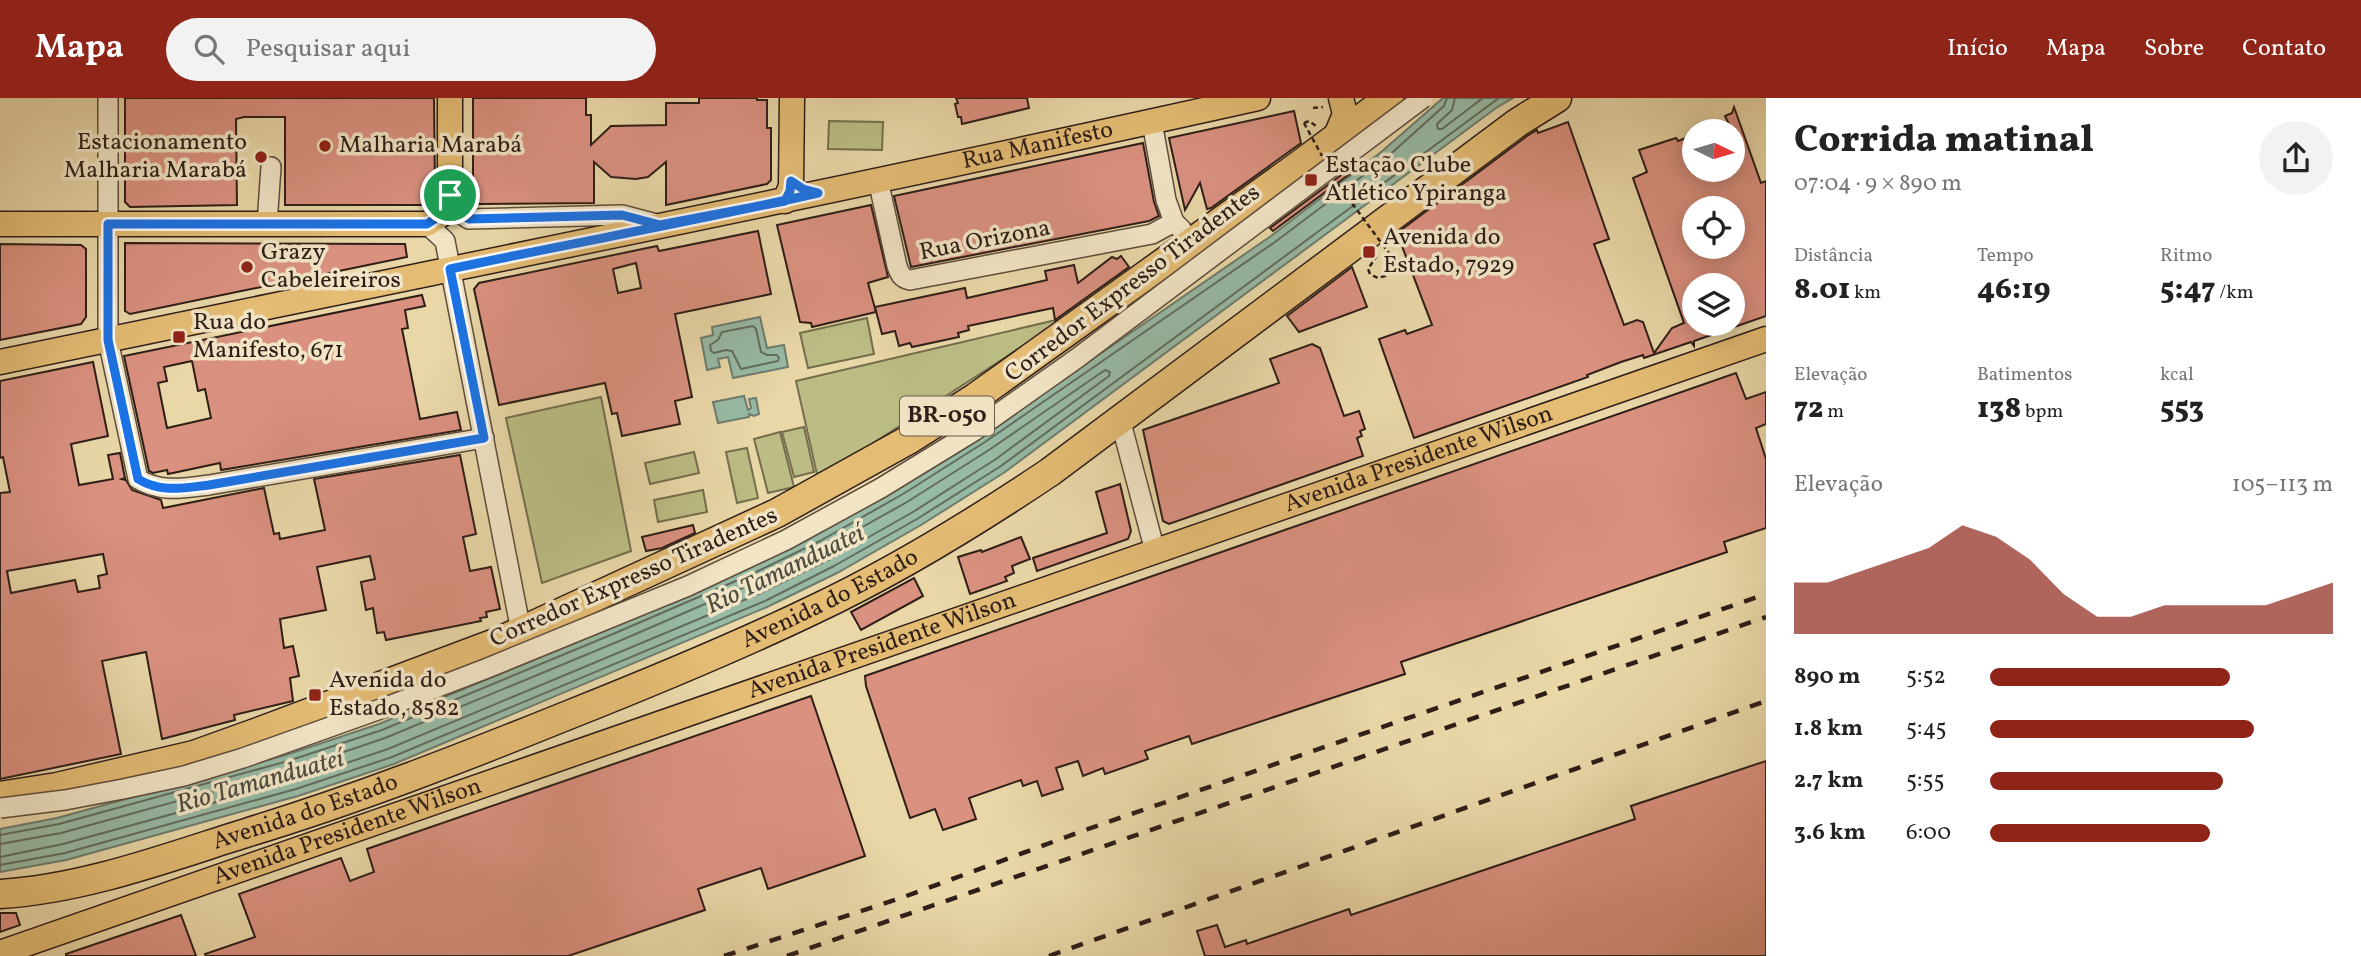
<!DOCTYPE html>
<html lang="pt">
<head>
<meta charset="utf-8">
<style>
  body { margin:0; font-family:Vollkorn,serif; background:#f2f2f2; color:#222; height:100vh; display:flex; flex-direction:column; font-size:26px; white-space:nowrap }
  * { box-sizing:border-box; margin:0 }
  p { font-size:23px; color:#767676 }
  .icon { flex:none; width:38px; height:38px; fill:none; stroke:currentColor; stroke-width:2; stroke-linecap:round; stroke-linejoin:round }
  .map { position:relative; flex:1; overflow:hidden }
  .details { display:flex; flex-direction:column; background:#fff; width:595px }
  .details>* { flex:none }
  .needle { width:46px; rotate:95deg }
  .tools { position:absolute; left:1682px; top:21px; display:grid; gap:14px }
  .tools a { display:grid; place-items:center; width:63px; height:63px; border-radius:50%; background:#fff; box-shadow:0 4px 18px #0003; font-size:35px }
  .pin { position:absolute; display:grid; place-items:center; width:60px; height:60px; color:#fff; margin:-30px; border:4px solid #fff; border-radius:50%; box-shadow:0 2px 7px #0007 }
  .round { display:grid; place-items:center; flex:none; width:74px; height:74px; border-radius:37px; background:#f2f2f2 }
  .summary { display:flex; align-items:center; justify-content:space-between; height:119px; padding:0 28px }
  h1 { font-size:38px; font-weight:800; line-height:52px }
  .stats { display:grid; grid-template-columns:repeat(3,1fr); gap:10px; height:119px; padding:7px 28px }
  .stats div { display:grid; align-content:center }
  .stats b { font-size:30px; font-weight:800 }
  .stats small { font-size:19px; font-weight:400 }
  .stats p { font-size:19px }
  .chart { height:196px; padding:14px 28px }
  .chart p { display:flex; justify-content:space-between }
  .chart svg { width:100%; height:126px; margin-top:7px; fill:#8f2418; opacity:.7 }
  ul { padding:0 28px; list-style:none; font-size:23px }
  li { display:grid; grid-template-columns:112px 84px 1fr; align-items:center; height:52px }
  li i { height:18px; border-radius:9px; background:#8f2418 }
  header { display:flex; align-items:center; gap:42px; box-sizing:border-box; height:98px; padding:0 35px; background:#8f2418; color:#fff }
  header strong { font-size:33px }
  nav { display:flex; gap:38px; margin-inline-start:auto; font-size:24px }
  .search { width:490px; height:63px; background:#f2f2f2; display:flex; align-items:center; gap:18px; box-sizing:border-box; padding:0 24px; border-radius:38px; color:#767676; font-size:26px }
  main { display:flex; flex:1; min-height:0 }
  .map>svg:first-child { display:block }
  .green { fill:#bbbd84; stroke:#746e4e; stroke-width:2 }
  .water { fill:#97baa5; stroke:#6d7c6d; stroke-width:2 }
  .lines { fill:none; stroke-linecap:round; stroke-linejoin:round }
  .shore { stroke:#626c5e; stroke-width:2 }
  .building { fill:#da9180; stroke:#2e1e18; stroke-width:2; fill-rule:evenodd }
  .minor-casing { stroke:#5d4c3c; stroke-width:22 }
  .major-casing { stroke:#2e1e18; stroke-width:27 }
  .highway-casing { stroke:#2e1e18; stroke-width:31 }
  .path { stroke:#2e1e18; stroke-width:2.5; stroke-dasharray:5 3.5; stroke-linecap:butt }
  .minor { stroke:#f1e5c6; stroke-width:19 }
  .major { stroke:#e4bc74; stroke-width:24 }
  .highway { stroke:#e4bc74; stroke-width:28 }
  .rail { stroke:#2e1e18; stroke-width:4.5; stroke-dasharray:12 12; stroke-linecap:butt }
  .minor-bridge-casing { stroke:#5d4c3c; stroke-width:22; stroke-linecap:butt }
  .path-bridge { stroke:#2e1e18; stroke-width:2.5; stroke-dasharray:5 3.5; stroke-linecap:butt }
  .minor-bridge { stroke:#f1e5c6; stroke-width:19 }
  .route-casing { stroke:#fff; stroke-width:14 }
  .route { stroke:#1a73e8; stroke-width:9 }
  .poi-dot { fill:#8f2418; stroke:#f1e5c6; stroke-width:2.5 }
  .labels { text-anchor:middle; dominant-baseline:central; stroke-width:7; stroke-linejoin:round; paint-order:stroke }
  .shield { fill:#f1e5c6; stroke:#685a4c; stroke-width:2 }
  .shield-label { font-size:23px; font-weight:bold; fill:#2e1e18 }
  .poi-label { font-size:24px; fill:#2e1e18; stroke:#f1e5c6; text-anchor:start }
  .street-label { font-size:24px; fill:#2e1e18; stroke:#f1e5c6 }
  .water-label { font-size:26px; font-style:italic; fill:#4e4d42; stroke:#f1e5c6 }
</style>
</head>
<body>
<header>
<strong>Mapa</strong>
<div class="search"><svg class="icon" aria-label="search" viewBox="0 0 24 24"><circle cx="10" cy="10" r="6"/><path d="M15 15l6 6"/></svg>Pesquisar aqui</div>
<nav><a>Início</a><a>Mapa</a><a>Sobre</a><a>Contato</a></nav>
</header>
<main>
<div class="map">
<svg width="1766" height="858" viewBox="0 0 1766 858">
  <rect width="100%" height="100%" fill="#e9d7a7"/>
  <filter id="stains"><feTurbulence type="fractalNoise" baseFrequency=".00286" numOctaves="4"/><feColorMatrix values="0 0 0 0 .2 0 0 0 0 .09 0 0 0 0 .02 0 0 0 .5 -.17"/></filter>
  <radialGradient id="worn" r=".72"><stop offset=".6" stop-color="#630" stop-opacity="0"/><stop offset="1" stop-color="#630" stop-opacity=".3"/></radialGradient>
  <g class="green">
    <path d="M829 23 883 24 882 52 828 51Z"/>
    <path d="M867 220 874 256 808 270 800 235Z"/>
    <path d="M1056 222 1057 226 818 381 796 283Z"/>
    <path d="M601 299 631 453 542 485 506 320Z"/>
    <path d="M804 329 814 374 794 379 782 334Z"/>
    <path d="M780 334 794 389 768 395 754 341Z"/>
    <path d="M747 350 758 400 737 405 726 354Z"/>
    <path d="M694 354 699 375 650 386 645 365Z"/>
    <path d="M703 392 707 414 658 424 654 402Z"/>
  </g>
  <g class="water">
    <path d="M1443 0H1513L1496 10 1005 374 921 427 837 475 767 509 394 666 298 698 66 762 0 774V731L57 720 286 657 379 626 611 530 749 470 817 436 899 390 981 338 1271 138 1380 55Z"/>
    <path d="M760 219 767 250 784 247 788 269 733 280 728 259 718 261 720 269 707 272 701 240 713 237 712 229Z"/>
    <path d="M744 298 748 312 751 310 749 301 756 300 759 316 754 318 749 316V319L718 325 713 304Z"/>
  </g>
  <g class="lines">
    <g class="shore">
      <path d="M1455 0 1452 12 1437 26 1438 31H1442L1483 0"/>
      <path d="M753 228 756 231 761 254 767 257H777L779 260 778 263 741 271 732 253 726 252 714 255 711 253 710 247 718 242 722 234Z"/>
      <path d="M0 737 59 726 288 663 382 632 613 536 752 476 820 443 903 396 985 344 1275 144 1385 61 1444 8 1447 0"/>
      <path d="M0 746 61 735 291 672 385 640 617 544 756 484 825 450 907 404 989 352 1105 272 1110 274 1109 278 996 361 913 414 830 461 761 495 388 651 293 683 63 746 0 759"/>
      <path d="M0 767 65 755 296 691 392 659 765 503 834 468 917 421 1001 368 1499 0"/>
    </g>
  </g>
  <g class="building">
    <path d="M125 0H434L435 95 430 107H285V19H244L236 21 237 107 130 109 125 104Z"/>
    <path d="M473 0H586V17H591V47L611 28 666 27V5H699V0H757V2H767V30H771V82L767 86 666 107V64L648 79 636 81 611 79 594 64V105L479 106 473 100Z"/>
    <path d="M956 0H1027L1029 10 962 26 961 19H958L955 6 958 5Z"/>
    <path d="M1734 9 1761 85 1766 83V218L1694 243V248L1691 244 1644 260 1643 257 1621 264 1587 277 1588 279 1414 340 1379 241 1405 232 1407 236 1432 227 1397 135 1527 38 1537 32 1538 35 1568 24 1609 141 1594 146 1624 227 1637 222 1643 224 1654 255 1672 230 1684 225 1633 80 1647 74 1639 52 1676 40 1678 43 1694 37V72H1732V33L1725 18 1732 15ZM1694 110H1732V149H1694ZM1694 187H1732V226H1694Z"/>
    <path d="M1294 13 1301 45 1211 110 1207 111 1200 85 1185 112 1169 40Z"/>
    <path d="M1143 45 1154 104 1159 118 1149 123 911 169 894 98Z"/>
    <path d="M1348 72 1351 75 1273 133 1270 130Z"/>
    <path d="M871 107 888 179 868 185 876 214 812 229 811 225 800 224 777 127Z"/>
    <path d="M758 133 771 196 675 216 692 299 675 303 680 326 622 338 617 315 612 316 605 285 499 307 474 191 479 185 657 148 659 153ZM636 165 641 190 618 195 613 171Z"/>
    <path d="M125 145 405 146 407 159 130 216 125 213Z"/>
    <path d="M0 146 81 147 86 151V219L81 226 0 242Z"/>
    <path d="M1121 158 1129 169 1055 222 1053 210 968 228 969 232 958 235 959 239 912 249 910 245 899 248 895 233 882 236 875 209 965 190 967 200 1047 182 1045 173 1074 167 1078 185 1112 159 1117 161Z"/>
    <path d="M1352 169 1367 209 1299 234 1287 218Z"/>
    <path d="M422 197 425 208 405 212 408 230 402 231 420 321 457 314 461 332 221 372 220 365 168 376 167 372 153 375 149 373 124 258ZM192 263 198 293 205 291 211 320 167 330 158 285 167 283 164 269Z"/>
    <path d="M1312 246 1320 250 1344 318 1359 313 1365 331 1360 333 1362 338 1357 340 1363 358 1169 426 1163 423 1143 332 1279 285 1270 261Z"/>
    <path d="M93 264 108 338 71 346 79 387 113 381 108 357 120 355 125 380 122 381 126 382 132 392 161 402 163 410 264 390 274 436 279 435 280 441 325 432 314 381 460 357 476 436 463 439 470 473 491 469 500 511 486 514 487 519 480 520 481 523 386 542 384 534 377 535 373 510 366 512 361 484 375 481 370 458 317 469 326 512 280 521 284 550 293 548 299 578 290 580 293 603 234 617 235 622 162 641 146 554 102 563 121 656 0 681V395L10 394 3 359 0 360V283ZM103 456 107 476 98 478 100 490 78 494 75 482 11 495 7 473Z"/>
    <path d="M1736 275 1746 301 1766 294V326L1756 330 1766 361V430L1724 444 1727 454 1401 564 1405 576 1192 646 1189 638 1145 653 1148 661 1105 676 1103 670 1083 678 1078 663 1056 670 1063 691 1042 698 1037 683 1023 688 1021 682 969 700 976 721 943 732 935 711 910 720 866 588 865 578Z"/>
    <path d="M1120 386 1131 433 1128 441 1037 473 1033 460 1107 435 1096 394Z"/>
    <path d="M693 427 695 435 662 450 646 453 642 439Z"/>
    <path d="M1021 439 1030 461 1012 468 1014 475 1005 479 1007 483 970 496 958 459 981 452 982 454Z"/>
    <path d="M914 480 923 498 861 532 851 514Z"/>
    <path d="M811 598 865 758 768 791 761 770 698 791 705 812 568 858H206L205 856 255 839 239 796 341 760 350 783 374 774 367 751Z"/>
    <path d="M1766 663V858H1205L1197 833 1217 827 1225 849 1246 842 1247 846 1349 811 1351 817 1635 721 1631 708Z"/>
    <path d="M0 815H16L20 827 0 834Z"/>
    <path d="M181 817 196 858H66V856Z"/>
  </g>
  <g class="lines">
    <defs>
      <g id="minor">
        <path d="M108 0V242L138 381C161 395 183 390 209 387L484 340"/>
        <path d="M1152 24 1166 102 1174 124 1182 132"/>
        <path d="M878 82 897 168C900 176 901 180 910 182L1152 136 1174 124"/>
        <path d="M450 97 463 117 469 121 622 117 660 127"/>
        <path d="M267 126 271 69"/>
        <path d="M427 126 445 143 521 533"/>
        <path d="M1120 321 1155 453"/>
      </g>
      <g id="major">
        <path d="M1335 40 1345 16 1341 0"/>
        <path d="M785 103 791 88 792 0"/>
        <path d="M0 126H427L444 115 450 97V0"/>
        <path id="s1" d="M0 264C420 177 840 93 1258 0"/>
        <path id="s2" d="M0 855 1766 241"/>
      </g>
      <g id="highway">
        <path d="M0 698 57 689 194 657 258 634 495 545 777 415 910 341 976 299 1298 68 1389 0"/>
        <path id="s3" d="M0 796C85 791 169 759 249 734 357 701 462 660 566 618 649 585 732 551 813 512 896 473 974 425 1050 374L1517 25 1557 0"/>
      </g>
    </defs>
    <use href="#minor" class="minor-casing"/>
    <use href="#major" class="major-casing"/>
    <use href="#highway" class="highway-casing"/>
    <g class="path">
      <path d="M1313 10 1323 9"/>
      <path d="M1304 25 1309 23 1316 28"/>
      <path d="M1375 157 1376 159 1368 171 1370 176 1378 180 1385 178 1388 173 1386 161 1391 158"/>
    </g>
    <use href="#minor" class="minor"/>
    <use href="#major" class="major"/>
    <use href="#highway" class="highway"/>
    <g class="rail">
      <path d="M724 858 901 800 1088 731 1766 496"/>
      <path d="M787 858 1766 519"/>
      <path d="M1049 858 1766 603"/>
    </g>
    <defs>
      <path id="minor-bridge" d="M0 710 65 702 123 691 184 678 243 660 386 609 485 571 688 488 786 442 881 390 974 333 1076 261 1423 0"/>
    </defs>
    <use href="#minor-bridge" class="minor-bridge-casing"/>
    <g class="path-bridge">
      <path d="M1304 25 1322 58"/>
      <path d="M1337 85 1391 158"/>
    </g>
    <use href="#minor-bridge" class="minor-bridge"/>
  </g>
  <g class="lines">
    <defs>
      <path id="route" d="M450 97 444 115 427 126H108V242L138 381C161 395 183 390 209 387L484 340 450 171C572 145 696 123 818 95L803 91 791 83 790 93 785 103 660 127 622 117 469 121 463 117 450 97"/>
    </defs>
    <use href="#route" class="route-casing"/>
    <use href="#route" class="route"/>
  </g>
  <g class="poi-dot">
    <circle cx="325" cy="48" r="7"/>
    <circle cx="261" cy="59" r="7"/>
    <rect x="1304" y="75" width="14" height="14" rx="3.5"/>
    <rect x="1362" y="147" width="14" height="14" rx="3.5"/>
    <circle cx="247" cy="169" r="7"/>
    <rect x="172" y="232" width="14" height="14" rx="3.5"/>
    <rect x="308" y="590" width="14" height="14" rx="3.5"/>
  </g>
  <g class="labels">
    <rect class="shield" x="900" y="298.5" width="94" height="39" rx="5"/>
    <g class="shield-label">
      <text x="947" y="318">BR-050</text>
    </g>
    <g class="poi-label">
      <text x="247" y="45" text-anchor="end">Estacionamento<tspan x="247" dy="28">Malharia Marabá</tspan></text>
      <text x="339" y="48">Malharia Marabá</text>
      <text x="1325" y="68">Estação Clube<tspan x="1325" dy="28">Atlético Ypiranga</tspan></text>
      <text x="1383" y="140">Avenida do<tspan x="1383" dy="28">Estado, 7929</tspan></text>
      <text x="261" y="155">Grazy<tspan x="261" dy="28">Cabeleireiros</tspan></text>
      <text x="193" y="225">Rua do<tspan x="193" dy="28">Manifesto, 671</tspan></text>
      <text x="329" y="583">Avenida do<tspan x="329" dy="28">Estado, 8582</tspan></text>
    </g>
    <g class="street-label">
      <text stroke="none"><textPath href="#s1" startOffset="1060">Rua Manifesto</textPath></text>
      <text transform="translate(985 143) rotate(-11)">Rua Orizona</text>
      <text transform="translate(1133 186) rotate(-37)">Corredor Expresso Tiradentes</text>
      <text stroke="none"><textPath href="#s2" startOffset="1502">Avenida Presidente Wilson</textPath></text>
      <text transform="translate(634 480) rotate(-24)">Corredor Expresso Tiradentes</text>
      <text stroke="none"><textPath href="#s3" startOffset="884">Avenida do Estado</textPath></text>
      <text stroke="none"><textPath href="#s2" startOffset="934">Avenida Presidente Wilson</textPath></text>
      <text stroke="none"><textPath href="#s3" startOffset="317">Avenida do Estado</textPath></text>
      <text stroke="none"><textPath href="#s2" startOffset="368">Avenida Presidente Wilson</textPath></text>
    </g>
    <g class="water-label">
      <text transform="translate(785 472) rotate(-26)">Rio Tamanduateí</text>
      <text transform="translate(260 684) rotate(-16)">Rio Tamanduateí</text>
    </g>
  </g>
  <rect width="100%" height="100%" filter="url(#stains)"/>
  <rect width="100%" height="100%" fill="url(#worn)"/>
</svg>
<div class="tools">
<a><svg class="needle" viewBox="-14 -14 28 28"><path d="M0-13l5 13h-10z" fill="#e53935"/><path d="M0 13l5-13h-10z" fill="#767676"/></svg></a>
<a><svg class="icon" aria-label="locate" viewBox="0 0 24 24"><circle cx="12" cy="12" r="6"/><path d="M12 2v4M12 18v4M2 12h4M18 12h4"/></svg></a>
<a><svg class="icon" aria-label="layers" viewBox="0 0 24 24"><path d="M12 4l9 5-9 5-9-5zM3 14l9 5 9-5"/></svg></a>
</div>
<div class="pin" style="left:450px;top:97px;background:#1e9e55"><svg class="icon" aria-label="arrive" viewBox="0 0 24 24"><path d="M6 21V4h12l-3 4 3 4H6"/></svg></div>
</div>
<section class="details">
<div class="summary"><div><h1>Corrida matinal</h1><p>07:04 · 9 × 890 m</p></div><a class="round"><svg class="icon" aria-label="share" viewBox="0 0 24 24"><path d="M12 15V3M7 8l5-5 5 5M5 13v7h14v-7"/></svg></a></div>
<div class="stats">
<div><p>Distância</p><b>8.01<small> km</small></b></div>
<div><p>Tempo</p><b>46:19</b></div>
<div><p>Ritmo</p><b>5:47<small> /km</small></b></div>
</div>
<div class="stats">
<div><p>Elevação</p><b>72<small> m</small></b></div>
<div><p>Batimentos</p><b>138<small> bpm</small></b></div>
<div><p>kcal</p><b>553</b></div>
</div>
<div class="chart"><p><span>Elevação</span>105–113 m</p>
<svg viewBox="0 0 160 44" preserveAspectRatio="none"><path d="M0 44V26L10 26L20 22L30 18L40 14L50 6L60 10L70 18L80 30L90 38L100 38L110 34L120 34L130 34L140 34L150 30L160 26V44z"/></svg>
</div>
<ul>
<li><b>890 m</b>5:52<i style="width:70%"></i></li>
<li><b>1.8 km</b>5:45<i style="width:77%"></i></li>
<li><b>2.7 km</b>5:55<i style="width:68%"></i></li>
<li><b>3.6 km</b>6:00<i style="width:64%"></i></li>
</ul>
</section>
</main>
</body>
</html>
